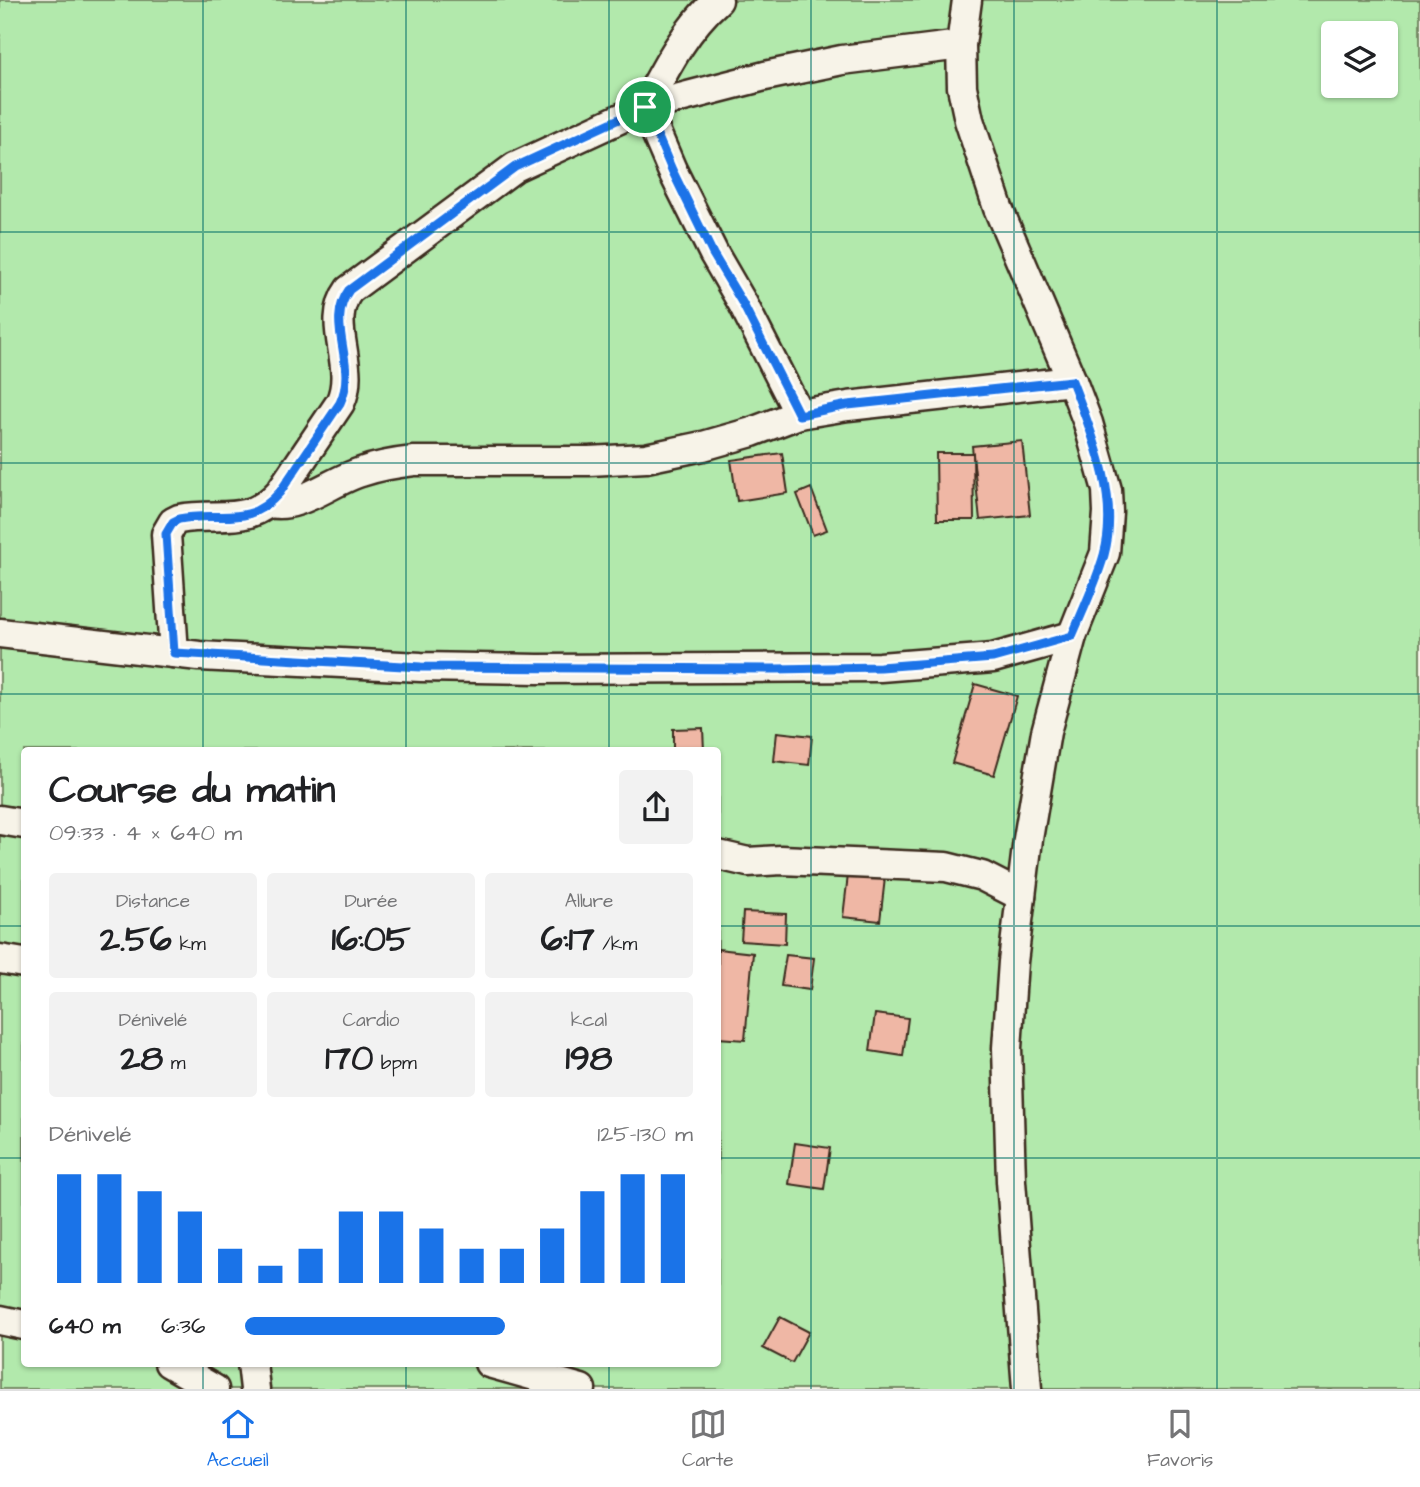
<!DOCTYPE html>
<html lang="fr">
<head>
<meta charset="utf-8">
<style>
  body { margin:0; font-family:"Architects Daughter",sans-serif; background:#f2f2f2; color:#202124; height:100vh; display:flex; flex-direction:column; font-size:26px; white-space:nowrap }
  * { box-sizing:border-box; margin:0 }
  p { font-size:23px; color:#757577 }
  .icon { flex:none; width:38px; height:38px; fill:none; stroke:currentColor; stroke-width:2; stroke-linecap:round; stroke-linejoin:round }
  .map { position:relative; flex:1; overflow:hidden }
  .sheet { position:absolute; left:21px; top:747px; width:700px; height:620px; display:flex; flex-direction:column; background:#fff; border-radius:7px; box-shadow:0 2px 5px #0004 }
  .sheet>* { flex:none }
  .tools { position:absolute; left:1321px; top:21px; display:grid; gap:14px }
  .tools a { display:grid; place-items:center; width:77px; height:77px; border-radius:7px; background:#fff; box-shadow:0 2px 5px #0004; font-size:35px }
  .pin { position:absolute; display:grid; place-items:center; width:60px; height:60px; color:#fff; margin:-30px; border:4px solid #fff; border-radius:50%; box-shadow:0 2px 7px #0007 }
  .round { display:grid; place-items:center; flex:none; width:74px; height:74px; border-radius:7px; background:#f2f2f2 }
  .headline { display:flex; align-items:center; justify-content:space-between; height:119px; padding:0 28px }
  h1 { font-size:38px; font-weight:700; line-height:52px }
  .metrics { display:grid; grid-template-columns:repeat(3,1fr); gap:10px; height:119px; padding:7px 28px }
  .metrics div { display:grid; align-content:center; border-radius:7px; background:#f2f2f2; text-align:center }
  .metrics b { font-size:35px; font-weight:700 }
  .metrics small { font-size:19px; font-weight:400 }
  .metrics p { font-size:19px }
  .chart { height:196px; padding:14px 28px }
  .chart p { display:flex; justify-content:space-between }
  .chart svg { width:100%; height:126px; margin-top:7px; stroke:#1a73e8; stroke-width:6 }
  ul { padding:0 28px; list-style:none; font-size:23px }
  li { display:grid; grid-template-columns:112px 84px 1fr; align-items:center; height:52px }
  li i { height:18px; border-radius:9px; background:#1a73e8 }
  .dock { display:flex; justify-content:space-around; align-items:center; height:98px; border-top:2px solid #e0e0e0; background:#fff; font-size:19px; color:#757577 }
  .dock a { display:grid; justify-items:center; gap:4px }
  .dock .current { color:#1a73e8 }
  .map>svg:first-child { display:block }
  .green { fill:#b2e9ac; stroke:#768a65; stroke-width:2; fill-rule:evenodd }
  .building { fill:#efb7a5; stroke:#3b2a1e; stroke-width:2 }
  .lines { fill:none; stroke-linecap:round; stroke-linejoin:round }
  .street-casing { stroke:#3b2a1e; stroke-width:33 }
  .street { stroke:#f7f3e8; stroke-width:28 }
  .route-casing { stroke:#fff; stroke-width:14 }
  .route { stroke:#1a73e8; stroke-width:9 }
  .grid { fill:none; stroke:#0f766e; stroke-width:2; stroke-opacity:0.55 }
</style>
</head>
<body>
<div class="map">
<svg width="1420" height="1389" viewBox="0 0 1420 1389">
  <rect width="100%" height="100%" fill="#f7f3e8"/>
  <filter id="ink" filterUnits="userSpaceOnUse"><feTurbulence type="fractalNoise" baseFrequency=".0143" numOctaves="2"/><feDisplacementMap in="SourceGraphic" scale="14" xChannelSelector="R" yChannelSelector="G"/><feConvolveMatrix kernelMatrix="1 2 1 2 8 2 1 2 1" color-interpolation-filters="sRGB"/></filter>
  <g filter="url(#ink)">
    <path class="green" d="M0 0H1420V1389H0ZM1334 33H1386V86H1334ZM24 751H718V1363H24Z"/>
    <g class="building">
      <path d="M1022 441 1030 515 980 520 972 446Z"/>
      <path d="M782 453 788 493 737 501 731 460Z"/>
      <path d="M936 453H973L974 520H937Z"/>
      <path d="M811 488 827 530 813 535 797 494Z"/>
      <path d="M975 684 1017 696 994 775 952 763Z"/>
      <path d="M703 728 704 751H673V729Z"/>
      <path d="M777 732 812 736 809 765 774 761Z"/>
      <path d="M848 875 885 878 880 921 843 917Z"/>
      <path d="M743 912 786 914 785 944 741 941Z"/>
      <path d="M718 949 753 953 745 1040 718 1038Z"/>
      <path d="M786 955 814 958 810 990 781 986Z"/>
      <path d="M875 1014 908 1018 903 1056 870 1051Z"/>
      <path d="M795 1143 830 1148 824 1189 789 1184Z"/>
      <path d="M780 1317 809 1332 792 1363 763 1348Z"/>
    </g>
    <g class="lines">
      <defs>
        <g id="street">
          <path d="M718 0C685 29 665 69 645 107L672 170 714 254 743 304 799 414"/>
          <path d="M967 0 961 45 962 87 969 120 998 208 1072 381 1088 423 1107 490 1108 512 1105 553 1072 636 1046 732 1028 839 1013 962 1007 1048 1011 1181 1027 1389"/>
          <path d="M270 503C298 510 333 480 361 472 378 466 396 463 414 461H589L646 458 703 446 752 432 799 414 848 406 1072 381"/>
          <path d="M0 633 199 656 421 667 538 669 880 667 993 658 1072 636"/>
          <path d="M174 653 166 534 173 522 179 519C219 511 248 528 280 492L340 403C358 365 324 324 349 290L515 167 645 107 765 76 842 60 961 45"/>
          <path d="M0 820 24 824"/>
          <path d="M718 855 748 862 781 860 946 867 982 876 1021 896"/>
          <path d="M0 959 24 963"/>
          <path d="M0 1320 24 1325"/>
          <path d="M169 1363 214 1389"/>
          <path d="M252 1363 255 1389"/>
          <path d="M489 1363 581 1389"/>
        </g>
      </defs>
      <use href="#street" class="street-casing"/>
      <use href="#street" class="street"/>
    </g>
  </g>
  <g class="lines" filter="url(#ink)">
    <defs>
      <path id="route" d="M645 107 672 170 713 254 743 304 799 415 848 405 1072 381C1092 434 1120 497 1104 555 1096 583 1083 610 1072 636L993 658 880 667 776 669 421 667 174 653 166 534 173 522 179 519C220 510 247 530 280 492L340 403C359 364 324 324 349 290L515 167Z"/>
    </defs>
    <use href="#route" class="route-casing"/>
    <use href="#route" class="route"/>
  </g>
  <path class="grid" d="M203 0V751M406 0V751M609 0V751M811 0V1389M1014 0V1389M1217 0V1389M0 232H1420M0 463H1420M0 694H1420M0 926H24M718 926H1420M0 1158H24M718 1158H1420M203 1363V1389M406 1363V1389M609 1363V1389"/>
</svg>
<div class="tools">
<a><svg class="icon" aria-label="layers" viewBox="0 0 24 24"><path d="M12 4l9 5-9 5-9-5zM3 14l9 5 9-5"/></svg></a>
</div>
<div class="pin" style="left:645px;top:107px;background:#1e9e55"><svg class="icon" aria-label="arrive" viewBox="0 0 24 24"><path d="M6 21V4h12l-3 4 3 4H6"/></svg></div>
<section class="sheet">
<div class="headline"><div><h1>Course du matin</h1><p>09:33 · 4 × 640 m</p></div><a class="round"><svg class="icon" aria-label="share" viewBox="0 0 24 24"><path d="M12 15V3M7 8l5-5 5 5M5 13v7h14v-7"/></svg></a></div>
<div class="metrics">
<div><p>Distance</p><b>2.56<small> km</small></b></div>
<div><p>Durée</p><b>16:05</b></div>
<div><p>Allure</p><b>6:17<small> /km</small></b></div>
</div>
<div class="metrics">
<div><p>Dénivelé</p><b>28<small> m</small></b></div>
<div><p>Cardio</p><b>170<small> bpm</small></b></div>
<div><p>kcal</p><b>198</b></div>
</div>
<div class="chart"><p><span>Dénivelé</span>125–130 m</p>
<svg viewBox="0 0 160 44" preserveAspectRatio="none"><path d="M5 44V6M15 44V6M25 44V12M35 44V19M45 44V32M55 44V38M65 44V32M75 44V19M85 44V19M95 44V25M105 44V32M115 44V32M125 44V25M135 44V12M145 44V6M155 44V6"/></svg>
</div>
<ul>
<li><b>640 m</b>6:36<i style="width:58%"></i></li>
</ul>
</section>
</div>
<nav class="dock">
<a class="current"><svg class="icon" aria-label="home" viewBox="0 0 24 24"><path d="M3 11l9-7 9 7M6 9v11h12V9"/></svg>Accueil</a>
<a><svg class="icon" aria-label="map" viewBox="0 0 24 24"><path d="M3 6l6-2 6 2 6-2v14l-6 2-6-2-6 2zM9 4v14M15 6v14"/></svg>Carte</a>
<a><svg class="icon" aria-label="saved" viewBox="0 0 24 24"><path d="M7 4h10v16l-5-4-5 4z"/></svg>Favoris</a>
</nav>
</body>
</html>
